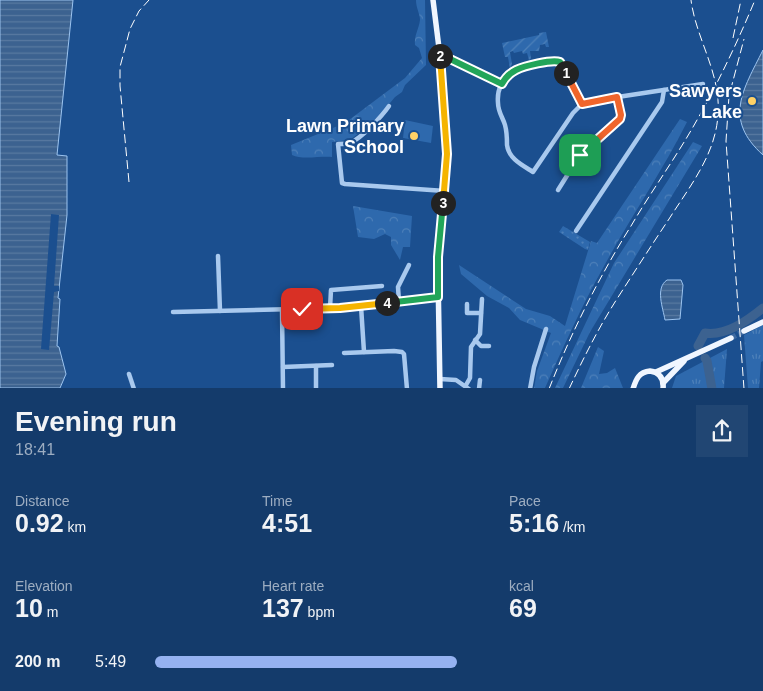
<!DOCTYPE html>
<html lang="en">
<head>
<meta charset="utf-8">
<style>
  body { margin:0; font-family:Helvetica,sans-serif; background:#214673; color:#f1f3f6; height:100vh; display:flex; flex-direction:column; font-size:19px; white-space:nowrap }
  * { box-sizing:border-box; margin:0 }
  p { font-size:16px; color:#9dadc1 }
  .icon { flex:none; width:28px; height:28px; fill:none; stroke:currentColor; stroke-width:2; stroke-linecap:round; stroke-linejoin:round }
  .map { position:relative; height:388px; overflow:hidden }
  .sheet { display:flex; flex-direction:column; background:#143b6b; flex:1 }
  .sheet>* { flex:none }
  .pin { position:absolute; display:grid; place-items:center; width:42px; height:42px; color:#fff; margin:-21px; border-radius:10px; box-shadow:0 2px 8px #0006 }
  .km { position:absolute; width:25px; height:25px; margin:-12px; border-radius:50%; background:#222; color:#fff; font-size:14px; line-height:25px; text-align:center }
  .round { display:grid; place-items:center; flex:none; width:52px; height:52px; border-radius:0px; background:#214673 }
  .summary { display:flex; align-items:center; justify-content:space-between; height:85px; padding:0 15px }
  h1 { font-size:28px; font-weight:700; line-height:38px }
  .figures { display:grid; grid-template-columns:repeat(3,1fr); gap:8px; height:85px; padding:5px 15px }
  .figures div { display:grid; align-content:center }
  .figures b { font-size:25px; font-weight:700 }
  .figures small { font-size:14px; font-weight:400 }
  .figures p { font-size:14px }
  ul { padding:0 15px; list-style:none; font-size:16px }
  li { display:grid; grid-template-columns:80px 60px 1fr; align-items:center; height:38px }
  li i { height:12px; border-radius:6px; background:#95b2f1 }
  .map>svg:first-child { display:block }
  .grass { fill:url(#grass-tufts) }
  .forest { fill:url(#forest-crowns) }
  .park { fill:url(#park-dots) }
  .garden { fill:url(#garden-furrows) }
  .pitch { fill:#2e69ad }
  .water { fill:url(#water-rules); stroke:#9cc4f0 }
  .pier { fill:#1b4f8f }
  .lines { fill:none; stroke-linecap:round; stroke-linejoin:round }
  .river { stroke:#3c6290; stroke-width:9 }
  .major-tunnel { stroke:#3d69a0; stroke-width:5.5; stroke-dasharray:5.5 3; stroke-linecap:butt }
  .minor { stroke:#a9c9ee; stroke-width:4.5 }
  .major { stroke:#f0f6ff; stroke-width:5.5 }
  .rail { stroke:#fff; stroke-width:1; stroke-dasharray:9 4; stroke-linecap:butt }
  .split-1-casing { stroke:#fff; stroke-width:10 }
  .split-2-casing { stroke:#fff; stroke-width:10 }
  .split-3-casing { stroke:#fff; stroke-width:10 }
  .split-4-casing { stroke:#fff; stroke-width:10 }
  .split-5-casing { stroke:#fff; stroke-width:10 }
  .split-1 { stroke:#f0652b; stroke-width:6 }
  .split-2 { stroke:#22a559; stroke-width:6 }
  .split-3 { stroke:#f5b400; stroke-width:6 }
  .split-4 { stroke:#22a559; stroke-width:6 }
  .split-5 { stroke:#f5b400; stroke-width:6 }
  .poi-dot { fill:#ffd166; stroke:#1b4f8f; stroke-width:2 }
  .labels { text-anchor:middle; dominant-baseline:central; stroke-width:4; stroke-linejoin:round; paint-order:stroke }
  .poi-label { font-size:18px; font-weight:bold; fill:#fff; stroke:#1b4f8f; text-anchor:end }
</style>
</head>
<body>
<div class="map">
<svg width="763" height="389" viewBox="0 0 763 389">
  <defs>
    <pattern id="grass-tufts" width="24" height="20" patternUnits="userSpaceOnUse" patternTransform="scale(1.25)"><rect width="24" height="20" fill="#2e69ad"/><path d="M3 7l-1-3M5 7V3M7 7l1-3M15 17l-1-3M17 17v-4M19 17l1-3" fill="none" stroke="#4d80b9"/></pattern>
    <pattern id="forest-crowns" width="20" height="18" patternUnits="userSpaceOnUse" patternTransform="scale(1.25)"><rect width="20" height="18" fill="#2e69ad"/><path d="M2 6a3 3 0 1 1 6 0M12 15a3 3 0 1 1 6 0" fill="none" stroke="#4d80b9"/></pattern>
    <pattern id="park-dots" width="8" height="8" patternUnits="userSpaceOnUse" patternTransform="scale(1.25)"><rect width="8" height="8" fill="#2e69ad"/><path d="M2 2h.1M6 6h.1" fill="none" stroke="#4d80b9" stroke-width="1.8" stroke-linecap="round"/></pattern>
    <pattern id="garden-furrows" width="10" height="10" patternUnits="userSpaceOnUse" patternTransform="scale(1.25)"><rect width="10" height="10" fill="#2e69ad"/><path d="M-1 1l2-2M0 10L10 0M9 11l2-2" fill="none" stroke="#4d80b9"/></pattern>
    <pattern id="water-rules" width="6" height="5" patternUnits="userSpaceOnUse" patternTransform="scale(1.25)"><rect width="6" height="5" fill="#3c6290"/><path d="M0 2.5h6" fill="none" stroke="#597aa1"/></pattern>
  </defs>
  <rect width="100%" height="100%" fill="#1b4f8f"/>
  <g class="grass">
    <path d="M763 325V361L761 362 759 388H748L744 335Z"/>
    <path d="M727 349 724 388H672L676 376Z"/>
  </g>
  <g class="forest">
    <path d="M416 0H425L426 65 405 85 402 92 395 97 380 115 354 137 349 140 332 142V157C319 156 302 160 292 155L291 145 345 123 405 78 422 58 419 48 415 45C414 35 419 29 420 20 420 14 416 8 416 0Z"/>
    <path d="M680 119 687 122C662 172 630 218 603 268 581 307 563 348 545 388H534L537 371 551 333 520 320 509 308 487 296 461 274 459 265 526 309 550 316 565 326 591 241 597 243Z"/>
    <path d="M693 142 702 146 590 332 563 388H555L614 263Z"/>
    <path d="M353 206 412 216 410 247H403L400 260 391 245V237L385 234 374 239 358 237Z"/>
    <path d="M598 347 604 351 599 374 607 373 615 368 623 388H581Z"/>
  </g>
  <path class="park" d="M563 226 590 242 588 250 585 249 559 232Z"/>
  <path class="garden" d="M546 32 549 47H546L545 44 540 45 539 51H530L531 59 529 60 527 53 523 54 522 51 514 53 513 51 510 52 512 64 510 69 508 57H505L502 43 539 35V33Z"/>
  <path class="pitch" d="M405 120 433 126 431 143 403 138Z"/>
  <g class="water">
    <path d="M0 0H73L57 155 67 156V215L58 298 60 299 57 346 59 347 66 374 60 388H0Z"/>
    <path d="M763 50V155C723 119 743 90 763 50Z"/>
    <path d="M667 280H681L683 285 680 319 665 320C663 308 655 288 667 280Z"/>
  </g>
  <path class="pier" d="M51 214 59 215 54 286H59V291L54 292 49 350 41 349Z"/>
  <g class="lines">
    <g class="river">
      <path d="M698 346 705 333C726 336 747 321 763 308"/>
      <path d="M705 358 707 361 712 389"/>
    </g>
    <path class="major-tunnel" d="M731 338 744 331"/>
    <g class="minor">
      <path d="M440 56 448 58 502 84"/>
      <path d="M556 60 562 64 582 104 573 113 533 172C522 165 509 159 507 145 507 139 507 132 505 125 503 118 498 112 498 103 495 70 531 63 556 60Z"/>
      <path d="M582 104 611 98 703 84"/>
      <path d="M389 106C382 116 362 138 350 143 347 144 341 144 338 144L342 183 345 184 445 191"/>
      <path d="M558 190 580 155 621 117 617 97"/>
      <path d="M576 231 662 102 664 90"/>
      <path d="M218 256 220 311"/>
      <path d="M399 302 398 287 409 265"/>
      <path d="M467 304V313H481"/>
      <path d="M361 306 364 352"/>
      <path d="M330 308 331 290 382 286"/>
      <path d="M282 310 283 389"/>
      <path d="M173 312 336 308 438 297"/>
      <path d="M475 340 481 346H489"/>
      <path d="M344 353 394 351 402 352 404 354 407 389"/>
      <path d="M316 366V389"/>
      <path d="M283 367 332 365"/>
      <path d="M129 374 134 389"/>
      <path d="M440 379 456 380 469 389"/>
      <path d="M466 385 470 378 471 347 480 334 482 299"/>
      <path d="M479 389 480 380"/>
      <path d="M530 389 534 367 546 329"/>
    </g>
    <g class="major">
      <path d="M433 0 440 56 447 154 438 275 440 389"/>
      <path d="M744 331 763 322"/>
      <path d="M656 372 731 338"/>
      <path d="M663 383 684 361"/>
      <path d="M633 389C636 379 639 372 650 371 660 372 664 379 663 389"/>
    </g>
    <g class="rail">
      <path d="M733 38 741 0"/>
      <path d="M129 182 120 86V67L130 29 139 11 149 0"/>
      <path d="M549 389C571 333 599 277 631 226 652 190 677 156 697 120 719 81 738 41 755 0"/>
      <path d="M569 389C583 359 598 329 615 302 633 274 651 246 669 219 690 186 716 154 718 114 721 73 696 39 691 0"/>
      <path d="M744 389 726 141 729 96 744 39"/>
    </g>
  </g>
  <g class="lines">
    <defs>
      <path id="split-1" d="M566 73 582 104 617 97 621 115 620 119 580 155"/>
      <path id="split-2" d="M440 56 448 58 502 84C505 78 510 73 516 70 524 66 552 59 560 62L566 73"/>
      <path id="split-3" d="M440 56 447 154 443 203"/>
      <path id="split-4" d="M387 303 438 297V257L443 203"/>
      <path id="split-5" d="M302 309 340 308 387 303"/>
    </defs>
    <use href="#split-1" class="split-1-casing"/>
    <use href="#split-2" class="split-2-casing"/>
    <use href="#split-3" class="split-3-casing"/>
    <use href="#split-4" class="split-4-casing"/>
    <use href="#split-5" class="split-5-casing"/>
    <use href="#split-1" class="split-1"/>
    <use href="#split-2" class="split-2"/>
    <use href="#split-3" class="split-3"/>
    <use href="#split-4" class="split-4"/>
    <use href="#split-5" class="split-5"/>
  </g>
  <g class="poi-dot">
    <circle cx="752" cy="101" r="5"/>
    <circle cx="414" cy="136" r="5"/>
  </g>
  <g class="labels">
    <g class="poi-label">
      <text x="742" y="91">Sawyers<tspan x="742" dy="21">Lake</tspan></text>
      <text x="404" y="126">Lawn Primary<tspan x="404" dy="21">School</tspan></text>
    </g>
  </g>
</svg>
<div class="pin" style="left:580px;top:155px;background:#1e9e55"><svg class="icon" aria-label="arrive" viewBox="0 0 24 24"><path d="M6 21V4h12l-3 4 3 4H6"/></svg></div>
<div class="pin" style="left:302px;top:309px;background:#d93025"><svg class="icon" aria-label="check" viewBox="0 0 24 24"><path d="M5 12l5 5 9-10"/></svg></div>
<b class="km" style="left:566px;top:73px">1</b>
<b class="km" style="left:440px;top:56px">2</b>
<b class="km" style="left:443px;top:203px">3</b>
<b class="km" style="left:387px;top:303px">4</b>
</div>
<section class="sheet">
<div class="summary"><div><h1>Evening run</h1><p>18:41</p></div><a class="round"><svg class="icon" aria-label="share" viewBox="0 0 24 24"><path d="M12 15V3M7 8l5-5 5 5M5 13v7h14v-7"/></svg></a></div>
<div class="figures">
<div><p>Distance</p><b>0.92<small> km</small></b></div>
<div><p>Time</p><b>4:51</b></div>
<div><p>Pace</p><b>5:16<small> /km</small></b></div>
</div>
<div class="figures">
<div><p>Elevation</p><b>10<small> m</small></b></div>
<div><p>Heart rate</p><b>137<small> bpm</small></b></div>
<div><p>kcal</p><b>69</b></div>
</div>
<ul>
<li><b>200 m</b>5:49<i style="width:51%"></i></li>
</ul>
</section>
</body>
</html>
